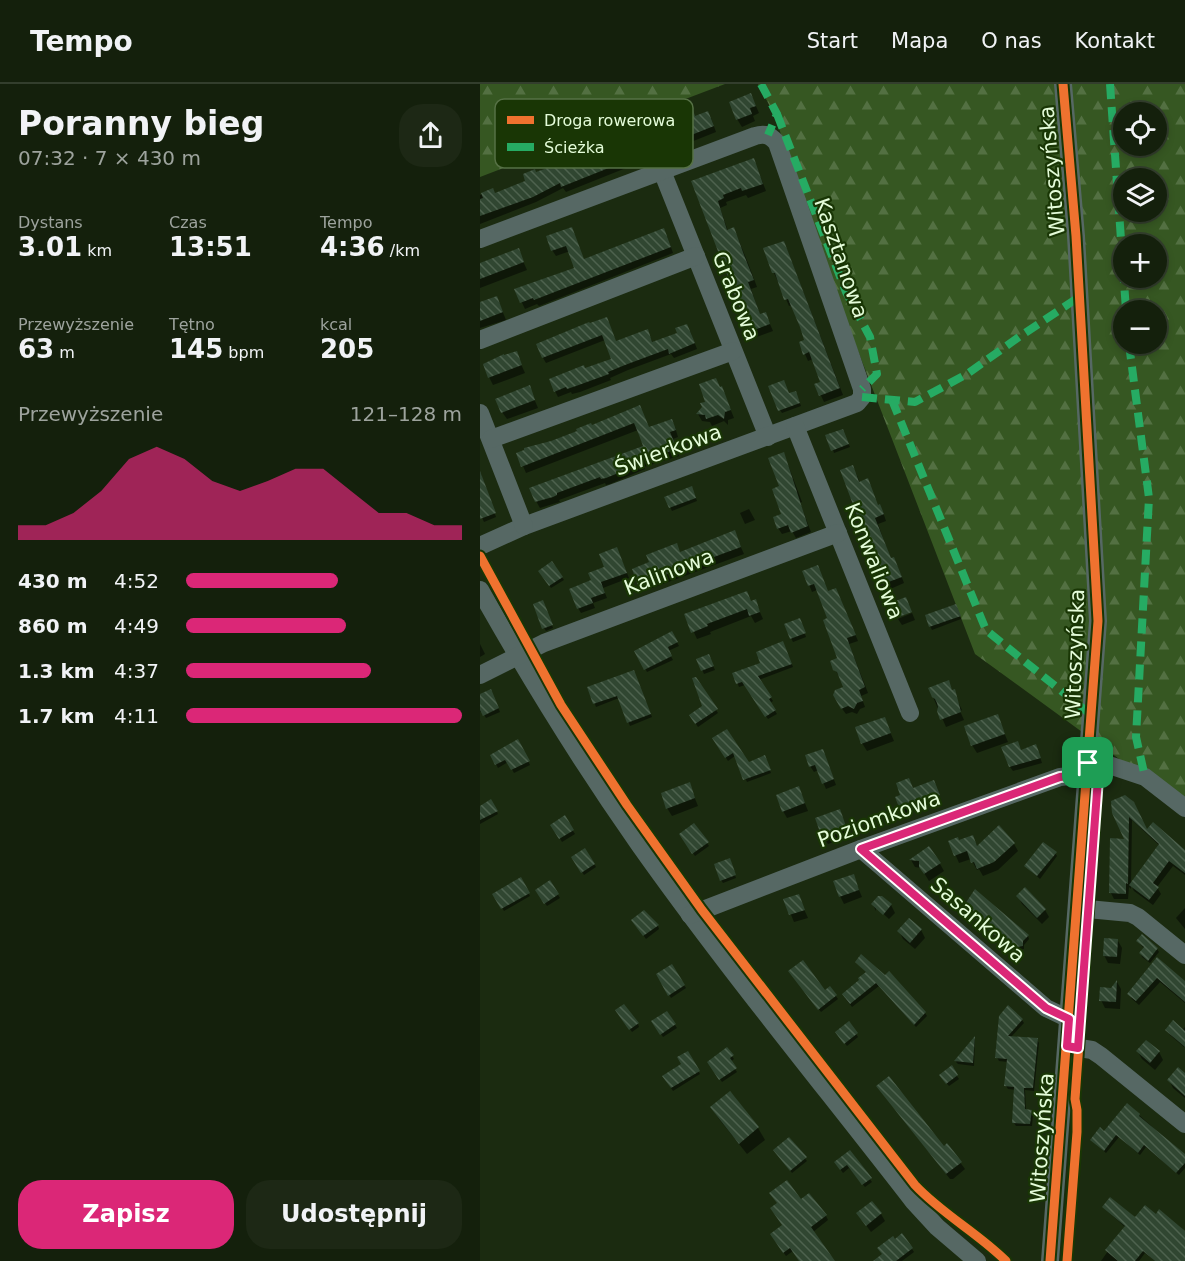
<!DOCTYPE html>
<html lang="pl">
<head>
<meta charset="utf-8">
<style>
  body { margin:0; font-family:"DejaVu Sans",sans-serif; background:#1d2815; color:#f1f3f6; height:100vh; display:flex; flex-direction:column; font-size:22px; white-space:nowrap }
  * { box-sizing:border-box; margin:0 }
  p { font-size:20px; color:#9da39d }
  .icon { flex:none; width:33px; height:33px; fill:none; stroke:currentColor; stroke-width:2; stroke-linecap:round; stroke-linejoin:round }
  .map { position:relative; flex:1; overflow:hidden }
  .drawer { display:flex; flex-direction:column; background:#14200c; width:480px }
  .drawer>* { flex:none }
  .tools { position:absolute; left:633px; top:18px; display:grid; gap:12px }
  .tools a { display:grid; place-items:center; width:54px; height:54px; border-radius:50%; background:#14200c; box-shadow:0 3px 9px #0003,0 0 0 2px #333e2d; font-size:30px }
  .pin { position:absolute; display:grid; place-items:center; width:51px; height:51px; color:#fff; margin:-26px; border-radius:12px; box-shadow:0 3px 9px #0006 }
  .round { display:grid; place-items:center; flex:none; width:63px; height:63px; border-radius:24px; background:#1d2815 }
  .head { display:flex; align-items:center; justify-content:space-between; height:102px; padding:0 18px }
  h1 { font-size:33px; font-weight:800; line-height:45px }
  .stats { display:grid; grid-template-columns:repeat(3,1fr); gap:9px; height:102px; padding:6px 18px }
  .stats div { display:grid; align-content:center }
  .stats b { font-size:26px; font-weight:800 }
  .stats small { font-size:16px; font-weight:400 }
  .stats p { font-size:16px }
  .chart { height:168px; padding:12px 18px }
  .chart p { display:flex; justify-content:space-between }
  .chart svg { width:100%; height:108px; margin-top:6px; fill:#db2777; opacity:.7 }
  .action { display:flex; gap:12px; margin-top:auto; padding:12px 18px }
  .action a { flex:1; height:69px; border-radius:24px; background:#db2777; color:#fff; font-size:24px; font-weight:800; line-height:69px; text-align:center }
  .action a+a { background:#1d2815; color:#f1f3f6 }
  ul { padding:0 18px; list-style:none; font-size:20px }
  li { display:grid; grid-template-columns:96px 72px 1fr; align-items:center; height:45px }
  li i { height:15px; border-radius:8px; background:#db2777 }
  header { display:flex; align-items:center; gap:36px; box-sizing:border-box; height:84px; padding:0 30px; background:#14200c; border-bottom:2px solid #333e2d }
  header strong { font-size:28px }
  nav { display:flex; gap:33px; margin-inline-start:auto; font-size:21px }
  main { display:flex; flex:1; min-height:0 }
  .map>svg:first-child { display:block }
  .forest { fill:url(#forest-firs); fill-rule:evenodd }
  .shadow { fill:#0007; fill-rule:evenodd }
  .building { fill:url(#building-back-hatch) }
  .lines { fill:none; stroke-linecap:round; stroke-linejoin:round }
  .minor { stroke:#566864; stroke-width:18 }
  .quiet { stroke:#26ab63; stroke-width:8; stroke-dasharray:15 8; stroke-linecap:butt }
  .cycleway-casing { stroke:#193605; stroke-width:13 }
  .cycleway { stroke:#ef722f; stroke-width:9 }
  .route-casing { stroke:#fff; stroke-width:12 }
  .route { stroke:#db2777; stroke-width:8 }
  .labels { text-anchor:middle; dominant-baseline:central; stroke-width:4.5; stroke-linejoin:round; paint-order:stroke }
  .street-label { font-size:21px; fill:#e4fcd9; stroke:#193605 }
  .key { fill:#193605; stroke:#567145; stroke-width:1.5 }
  .key-label { font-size:16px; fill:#e4fcd9 }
</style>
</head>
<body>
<header>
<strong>Tempo</strong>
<nav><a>Start</a><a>Mapa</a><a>O nas</a><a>Kontakt</a></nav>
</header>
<main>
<section class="drawer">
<div class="head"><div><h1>Poranny bieg</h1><p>07:32 · 7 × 430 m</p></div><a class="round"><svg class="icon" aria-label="share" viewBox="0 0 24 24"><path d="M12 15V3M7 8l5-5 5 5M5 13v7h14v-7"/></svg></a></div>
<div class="stats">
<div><p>Dystans</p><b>3.01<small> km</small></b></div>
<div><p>Czas</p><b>13:51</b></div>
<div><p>Tempo</p><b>4:36<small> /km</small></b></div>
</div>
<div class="stats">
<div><p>Przewyższenie</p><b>63<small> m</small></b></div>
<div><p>Tętno</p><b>145<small> bpm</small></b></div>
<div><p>kcal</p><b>205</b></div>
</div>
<div class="chart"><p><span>Przewyższenie</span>121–128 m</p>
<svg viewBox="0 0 160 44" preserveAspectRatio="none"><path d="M0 44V38L10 38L20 33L30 24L40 11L50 6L60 11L70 20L80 24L90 20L100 15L110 15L120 24L130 33L140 33L150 38L160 38V44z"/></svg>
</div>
<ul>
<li><b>430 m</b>4:52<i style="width:55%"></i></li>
<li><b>860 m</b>4:49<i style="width:58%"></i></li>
<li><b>1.3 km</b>4:37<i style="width:67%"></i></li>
<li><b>1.7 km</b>4:11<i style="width:100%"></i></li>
</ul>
<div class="action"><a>Zapisz</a><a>Udostępnij</a></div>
</section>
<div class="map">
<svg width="705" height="1177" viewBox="0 0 705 1177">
  <defs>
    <pattern id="forest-firs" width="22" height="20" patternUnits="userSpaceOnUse" patternTransform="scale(1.5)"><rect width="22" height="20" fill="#365722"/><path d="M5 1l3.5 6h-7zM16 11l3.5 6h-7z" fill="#537042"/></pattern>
    <pattern id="building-back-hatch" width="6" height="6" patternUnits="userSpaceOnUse" patternTransform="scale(1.5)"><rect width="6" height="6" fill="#304631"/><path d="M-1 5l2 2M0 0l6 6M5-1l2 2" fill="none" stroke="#4e624e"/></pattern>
  </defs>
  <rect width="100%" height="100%" fill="#1b2b10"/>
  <g class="forest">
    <path d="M0 0H245L0 93Z"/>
    <path d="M278 0H705V723L495 570 358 215 294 30ZM644 28H676V62H644ZM644 94H676V128H644ZM644 160H676V194H644ZM644 226H676V260H644Z"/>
  </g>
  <g class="shadow">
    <path d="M271 11 279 29 273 32 275 37 262 43 257 35Z"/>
    <path d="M215 34H231L236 48 86 108 83 104 56 118 0 140V111L13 106 16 111 47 98 55 89 94 75 99 84 119 76 142 62Z"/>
    <path d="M274 76 286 107 268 114 266 111 246 118 247 121 240 124 248 147 257 152 268 179 277 203 271 205 280 231 285 229 293 247 274 254 213 98Z"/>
    <path d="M91 145 104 176 187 152 193 169 59 222 57 220 45 225 36 206 96 184 90 167 76 172 72 166Z"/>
    <path d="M304 158 363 311 344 318 336 301 342 299 333 275 328 277 325 270 326 257 312 221 309 222 306 215 294 189Z"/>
    <path d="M38 166 47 186 0 204V181Z"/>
    <path d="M17 214 26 236 0 244V220Z"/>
    <path d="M108 240 136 259 170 253 173 259 210 247 217 265 194 274 191 270 148 286 130 294 131 296 100 308 92 310 91 308 78 313 75 307 105 286 133 276 125 256 66 279 63 274Z"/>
    <path d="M36 269 45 289 13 301 9 293Z"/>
    <path d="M49 303 58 324 27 335 22 328Z"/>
    <path d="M242 304 254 334 248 336V341L244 337 232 342 230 338 222 337 218 330Z"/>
    <path d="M309 311 317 312 321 322 302 329 300 326Z"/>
    <path d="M160 323 169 345 195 343 198 353 193 355 199 372 164 383 165 385 130 400 126 401 125 399 79 416 80 418 76 419 60 424 56 417 165 363 158 346 46 389 38 370Z"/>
    <path d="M364 350 370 363 354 369 353 366Z"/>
    <path d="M304 370 322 418 320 419 331 448 316 454 312 447 302 450 298 444 303 431 301 403Z"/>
    <path d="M0 387 16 433 4 438 0 429Z"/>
    <path d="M376 389 380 399 403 428 406 437 398 440 411 476 414 475 417 481 424 499 408 506 404 500Z"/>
    <path d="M213 407 217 417 192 427 190 423Z"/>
    <path d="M269 425 275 436 265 440 260 429Z"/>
    <path d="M254 448 264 470 164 507 160 500 171 479 201 470Z"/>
    <path d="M137 465 149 494 123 504 127 514 113 519 115 524 101 529 98 524 113 497 126 484Z"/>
    <path d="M72 479 84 496 71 504 60 487Z"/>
    <path d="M324 488 349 509 359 512 378 557 369 560 388 609 381 612 385 623 380 625 377 630 372 628 366 630 360 622 365 604 355 585 359 575 348 535 337 506 332 508Z"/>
    <path d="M275 517 283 535 275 539 271 532 230 548 231 550 217 555 206 531Z"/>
    <path d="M64 521 73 544 66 547 64 544Z"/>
    <path d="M477 525 481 535 452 546 450 542Z"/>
    <path d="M432 529 435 536 422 541 418 535Z"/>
    <path d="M321 539 326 553 313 558 311 554Z"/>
    <path d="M192 549 199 562 188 567 193 576 167 588 156 567Z"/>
    <path d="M0 560 5 570 0 573Z"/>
    <path d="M304 562 313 583 279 596 293 617 290 619 297 630 288 635 265 601 259 603 254 590 282 580Z"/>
    <path d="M230 575 235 586 224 590 218 576Z"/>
    <path d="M155 591 172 633 150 642 139 614 116 623 109 604Z"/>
    <path d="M215 594 238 629 218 643 211 632 224 623Z"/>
    <path d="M468 598 482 626 480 627 484 636 466 643 453 613Z"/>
    <path d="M12 610 20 628 6 634 2 627 0 628V612Z"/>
    <path d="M517 632 528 658 497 669 492 661Z"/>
    <path d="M404 634 414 657 387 667 382 659Z"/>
    <path d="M234 655 268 680 286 676 291 689 267 698 255 672 248 677Z"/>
    <path d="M38 657 50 681 34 689 28 678 18 684 12 672Z"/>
    <path d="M343 667 356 701 346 705 338 686 334 688 330 682Z"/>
    <path d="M558 667 562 679 533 687 530 683 541 668Z"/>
    <path d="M429 696 433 705 457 704 461 717 424 730 421 725 422 712Z"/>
    <path d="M209 700 218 722 192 732 187 724Z"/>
    <path d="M322 712 328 727 307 734 303 727Z"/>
    <path d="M11 717 18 730 0 740V723Z"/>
    <path d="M633 718 667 747 705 766V791L693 782 677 803 681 810 673 821 654 807 651 801V805L649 803 648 815H634L631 809 647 756ZM652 736 680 762 651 801Z"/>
    <path d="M360 727 370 752 348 760 343 753Z"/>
    <path d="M84 733 95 750 82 758 72 741Z"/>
    <path d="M201 751 227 759 229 762 215 772Z"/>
    <path d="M470 758 496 760 498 763 534 760 538 767 518 786 503 792 499 785 497 786 491 775 479 779Z"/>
    <path d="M105 766 116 783 104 791 93 773Z"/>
    <path d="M575 769 577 772 560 795 546 782Z"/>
    <path d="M431 776 460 780 464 787 449 797 441 784 435 783Z"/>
    <path d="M251 779 256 794 243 799 241 796Z"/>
    <path d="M373 792 382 813 364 820 360 812Z"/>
    <path d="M40 795 50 812 24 827 14 810Z"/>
    <path d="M70 798 80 814 67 822 57 807Z"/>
    <path d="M318 812 328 834 314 838 305 816Z"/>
    <path d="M538 812 565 826 569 833 562 840 542 820Z"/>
    <path d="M393 821H411L415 829 407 837 396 827 407 837 409 835 396 823V827Z"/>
    <path d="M484 823 548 852 549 855 544 861V865L538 866 536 869Z"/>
    <path d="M705 824V845L696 834Z"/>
    <path d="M155 840 178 842 179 845 166 855Z"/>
    <path d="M441 846 445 854 435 865 423 855 419 847Z"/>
    <path d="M638 857 642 864 640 880 628 879 624 871Z"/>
    <path d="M658 858 677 865 679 868 670 879 662 873 661 870 665 865Z"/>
    <path d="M677 875 705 899V919L680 898 659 921 652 915 649 910Z"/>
    <path d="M377 878 445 929 447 932 436 943 399 902 372 923 365 914 387 889Z"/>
    <path d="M191 882 206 904 191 914 178 891Z"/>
    <path d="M312 890 345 908 350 904 358 915 341 928Z"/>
    <path d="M637 898 641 905 640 925 625 924 621 916Z"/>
    <path d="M137 926 158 940 159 943 152 948Z"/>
    <path d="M187 929 197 944 183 953 173 937Z"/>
    <path d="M521 932 542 936 544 939 530 954 557 956 559 959 554 1007 545 1006 546 1027H551L553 1030 552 1042H536L534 1039 536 1006 528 1005 526 1002 528 978 519 977 517 973Z"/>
    <path d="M705 943V962L704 963 690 951 687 946H702Z"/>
    <path d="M376 950 378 953 367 962 359 951Z"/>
    <path d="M495 955 494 982 478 980 476 978Z"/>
    <path d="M247 965 254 975 250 978 257 988 242 998 229 979Z"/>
    <path d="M658 968H679L683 976 675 986 662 975Z"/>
    <path d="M207 969 220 990 193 1007 184 993 203 981Z"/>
    <path d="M471 983 479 995 469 1002 462 994Z"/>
    <path d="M705 991V1014L693 1004 689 996Z"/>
    <path d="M402 1008 463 1064 467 1061 485 1085 473 1095H470Z"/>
    <path d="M250 1009 278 1044 285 1056 267 1070 239 1035 232 1024Z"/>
    <path d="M659 1031 705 1072V1084L699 1091 666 1063 660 1071 639 1053 626 1069 612 1056Z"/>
    <path d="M309 1055 327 1077 312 1089 297 1069Z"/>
    <path d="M370 1068 392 1098 385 1103 369 1084 363 1089 358 1082Z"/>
    <path d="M321 1117 346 1132 348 1136 333 1148 353 1177H320L313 1167 306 1172 294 1155 304 1142 298 1120Z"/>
    <path d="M624 1124 655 1135 676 1132 705 1149V1177H675L665 1169 659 1177H621L645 1143Z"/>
    <path d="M378 1130H401L405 1137 391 1148Z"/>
    <path d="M432 1165 434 1168 422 1177H405Z"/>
  </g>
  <g class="building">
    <path d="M271 9 276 22 270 24 272 30 256 36 249 18Z"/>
    <path d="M213 26 215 32 228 27 234 42 81 103 80 99 53 113 0 132V115L3 114 1 109 13 104 15 109 45 97 43 90 55 85 56 88 95 74 98 83 117 75 114 67 140 56 142 61 174 49 171 42Z"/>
    <path d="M274 74 283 100 262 107 261 104 243 111 244 114 238 117 247 146 254 143 264 171 274 196 268 198 280 230 286 228 290 240 269 248 211 97Z"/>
    <path d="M92 143 104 175 184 144 191 163 54 216 53 214 40 219 34 205 94 184 86 162 71 167 66 152Z"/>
    <path d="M304 157 360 304 339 312 334 300 340 298 329 268 323 271 319 258 324 256 320 243 308 215 304 216 295 189H292L283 164Z"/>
    <path d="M39 164 44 178 0 195V179Z"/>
    <path d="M17 212 23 228 0 237V218Z"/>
    <path d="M127 233 136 257 168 245 172 258 197 249 195 244 207 240 215 259 189 270 188 265 145 281 128 288 129 290 96 302 87 305 86 303 74 308 69 295 104 281 105 284 131 275 122 251 62 274 56 260 109 238 110 239Z"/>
    <path d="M37 267 42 281 8 294 3 280 24 270V271Z"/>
    <path d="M236 294 240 303 242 302 251 326 245 328 244 335 238 331 226 335 225 331 216 330 222 323 220 319 225 318 219 300Z"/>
    <path d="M304 296 309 309 316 307 320 319 298 327 288 302Z"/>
    <path d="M50 301 55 316 21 329 15 315Z"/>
    <path d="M160 321 169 343 192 335 196 346 190 348 197 365 162 377 163 379 126 394 121 395 120 393 77 409V411L73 413 55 418 49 404 163 362 159 351 154 339 41 383 36 369 44 366V364L71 357 97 347 96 345 111 339 112 341Z"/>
    <path d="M363 345 369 360 351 367 345 351Z"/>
    <path d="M304 368 328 442 311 449 308 441 297 445 293 433 301 430 292 405 299 402 288 374Z"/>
    <path d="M373 381 379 398 388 394 398 421 400 420 404 430 395 434 411 474 414 473 422 493 403 500 360 386Z"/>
    <path d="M0 387 16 429 0 435Z"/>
    <path d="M212 402 216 414 189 424 184 413Z"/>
    <path d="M255 446 261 463 158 501 152 485 169 478 166 471 197 459 200 468Z"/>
    <path d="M137 463 147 489 121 498 125 509 111 514 113 519 97 525 89 505 111 496 108 489 124 483 119 470Z"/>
    <path d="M72 477 83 493 69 502 58 487Z"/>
    <path d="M338 481 348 507 356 504 376 551 367 554 385 603 379 606 383 617 377 619 374 625 368 622 361 625 353 611 355 606 363 603 357 588 353 586 350 577 357 574 343 536 347 534 334 500 328 502 322 487Z"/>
    <path d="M267 507 271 517 276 515 280 528 269 532 267 525 227 540 228 542 211 549 204 530Z"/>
    <path d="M426 513 432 528 416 534 410 519Z"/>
    <path d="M63 516 73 541 62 545 53 520Z"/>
    <path d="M476 520 481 532 449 543 445 531Z"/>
    <path d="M320 534 326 549 310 555 304 540Z"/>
    <path d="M192 547 198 558 188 563 192 572 164 586 154 567Z"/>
    <path d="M303 557 312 580 278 592 292 613 289 615 296 626 285 633 262 598 256 600 252 589 280 579 276 568Z"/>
    <path d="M229 570 234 582 221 587 216 575Z"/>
    <path d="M154 586 171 630 147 639 137 612 113 620 107 603Z"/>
    <path d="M216 593 238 625 215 640 209 631 222 622 212 594Z"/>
    <path d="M469 596 472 606 475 605 481 628 460 636 457 627 458 623 457 619 455 615 452 613 448 604Z"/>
    <path d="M11 605 19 624 3 632 0 626V610Z"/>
    <path d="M518 630 525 650 491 662 484 642Z"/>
    <path d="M405 633 411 649 381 660 375 643Z"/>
    <path d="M247 645 269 678 285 671 291 686 263 696 253 669 245 674 232 654Z"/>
    <path d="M38 655 50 677 31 686 25 676 15 681 10 671Z"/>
    <path d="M538 657 541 666 556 660 561 674 529 683 521 663Z"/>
    <path d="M343 665 354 695 342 700 335 681 329 683 325 671Z"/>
    <path d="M429 694 433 704 454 696 460 711 420 726 415 713 420 711 416 699Z"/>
    <path d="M210 698 215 714 186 725 181 709Z"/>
    <path d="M319 702 325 719 302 728 296 711Z"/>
    <path d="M645 711 654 718 667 745 673 738 705 766V789L689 777 673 799 679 803 669 816 649 801 679 760 649 733 648 800 646 799V810L629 809 630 754 644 755 632 729 631 717Z"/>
    <path d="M11 715 18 727 0 736V722Z"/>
    <path d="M360 725 367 745 342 754 335 734Z"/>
    <path d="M85 731 94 746 79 755 70 741Z"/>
    <path d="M214 739 229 758 212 770 199 750Z"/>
    <path d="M519 741 535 759 514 778 497 785 494 778 491 779 487 767 474 772 468 757 478 753 479 756 493 751 497 762Z"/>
    <path d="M563 758 577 768 557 792 544 782Z"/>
    <path d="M449 762 461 779 444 790 439 783V777L429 776Z"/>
    <path d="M105 764 115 780 101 789 91 773Z"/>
    <path d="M250 774 256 791 240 797 234 780Z"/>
    <path d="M374 790 379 806 359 813 353 797Z"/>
    <path d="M41 793 50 809 21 825 12 810Z"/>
    <path d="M70 796 79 810 64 820 55 806Z"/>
    <path d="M545 803 566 825 557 834 536 812Z"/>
    <path d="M495 805 549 851 543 857V862L537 863 533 867 483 823Z"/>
    <path d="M319 810 325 826 309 831 303 815Z"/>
    <path d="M398 812H402L412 820 403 831 391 820Z"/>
    <path d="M164 826 179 841 163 852 151 836Z"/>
    <path d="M429 834 442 845 430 859 417 847Z"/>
    <path d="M662 850 678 864 668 877 659 869 664 863 656 857Z"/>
    <path d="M624 854 638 855 637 873 623 872Z"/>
    <path d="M381 870 405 891 409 887 446 928 434 941 396 899 370 920 362 910 379 896 378 894 386 888 375 878Z"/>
    <path d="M677 873 705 897V918L677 894 656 917 647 910Z"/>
    <path d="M323 876 345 906 350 902 357 911 338 926 308 887Z"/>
    <path d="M192 880 205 901 188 912 176 890Z"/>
    <path d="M637 896 636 918 619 917 620 903 631 904Z"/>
    <path d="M144 920 159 939 149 946 135 926Z"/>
    <path d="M528 921 543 935 528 952 558 954 553 1004H544L545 1025 552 1026 550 1040 532 1039 534 1003 524 1002 527 975 515 974 519 932Z"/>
    <path d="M187 927 196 940 180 951 171 937Z"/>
    <path d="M693 936 705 947V963L685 946Z"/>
    <path d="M369 937 378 949 364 960 355 948Z"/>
    <path d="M495 952 493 979 474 977Z"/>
    <path d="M666 956 680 967 670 979 656 967Z"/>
    <path d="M247 963 254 971 250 974 257 984 239 996 227 978Z"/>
    <path d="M208 967 220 987 191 1004 182 992 201 980 197 973Z"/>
    <path d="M472 981 478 991 466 1000 459 991Z"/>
    <path d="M698 983 705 989V1012L687 996Z"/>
    <path d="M409 992 464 1062 467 1059 482 1078 466 1090 396 1002Z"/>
    <path d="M250 1007 279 1043 259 1060 230 1023Z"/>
    <path d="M647 1019 660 1030 659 1032 705 1070V1079L696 1089 664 1061 658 1069 636 1051 624 1067 610 1056 620 1043 624 1047Z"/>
    <path d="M309 1053 327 1073 310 1087 293 1066Z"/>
    <path d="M370 1066 392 1094 382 1101 367 1081 360 1086 354 1078Z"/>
    <path d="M307 1096 321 1115 329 1109 347 1131 331 1143 355 1177H319L310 1164 303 1169 290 1150 302 1141 290 1124 297 1119 289 1109Z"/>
    <path d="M630 1113 655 1133 665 1121 676 1130 679 1125 705 1147V1177H675L663 1167 655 1177H638L625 1166 645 1142 622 1123Z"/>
    <path d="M392 1117 402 1129 386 1142 376 1129Z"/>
    <path d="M422 1149 433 1164 416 1177H393L402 1170 397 1164 413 1152 415 1155Z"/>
  </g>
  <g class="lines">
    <g class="minor">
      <path d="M182 87 288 353"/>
      <path d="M0 155 275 52C285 49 290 51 297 59L382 305V313L377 319 44 442 0 462"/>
      <path d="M0 256 216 172"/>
      <path d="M0 329 44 442"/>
      <path d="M315 342 430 629"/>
      <path d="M11 355 253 267"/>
      <path d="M0 506C49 593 102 679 159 760 246 883 342 999 434 1118L457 1143 497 1177"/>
      <path d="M0 591 64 559 358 449"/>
      <path d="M608 679 632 682 665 693 705 724"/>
      <path d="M381 765 566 924 589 935"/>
      <path d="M597 824 650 829 658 833 705 871"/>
      <path d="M210 831 381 765 580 693 590 692 607 694"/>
      <path d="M587 962 612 966 621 972 705 1040"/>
      <path d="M570 1177 618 537 596 152 583 0"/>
    </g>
    <g class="quiet">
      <path d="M281 0 297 30 288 51"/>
      <path d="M630 0 646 226"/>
      <path d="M297 30 366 208 390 253 397 290 382 305"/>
      <path d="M649 260 669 414 656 653 665 693"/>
      <path d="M382 313 435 318 487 290 539 253 599 213"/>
      <path d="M412 316 506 546 611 631"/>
    </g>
    <defs>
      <g id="cycleway">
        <path d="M0 472 81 621 147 721 222 826 435 1101C462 1130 498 1149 526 1177"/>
        <path d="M570 1177 618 537 596 152 583 0"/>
        <path d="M587 1177 597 1048V1026L595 1015 619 681"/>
      </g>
    </defs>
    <use href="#cycleway" class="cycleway-casing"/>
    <use href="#cycleway" class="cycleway"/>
  </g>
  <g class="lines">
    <defs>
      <path id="route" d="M608 679 619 681 598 964 587 962 589 935 566 924 381 765 580 693 590 692 607 694Z"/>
    </defs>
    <use href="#route" class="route-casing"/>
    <use href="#route" class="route"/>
  </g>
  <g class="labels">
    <g class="street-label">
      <text transform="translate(572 87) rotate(-95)">Witoszyńska</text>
      <text transform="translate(361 174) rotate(71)">Kasztanowa</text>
      <text transform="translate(256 212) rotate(68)">Grabowa</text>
      <text transform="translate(188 366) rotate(-20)">Świerkowa</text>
      <text transform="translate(394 477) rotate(68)">Konwaliowa</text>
      <text transform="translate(189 488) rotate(-21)">Kalinowa</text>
      <text transform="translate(595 570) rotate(-88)">Witoszyńska</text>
      <text transform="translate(399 735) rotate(-20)">Poziomkowa</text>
      <text transform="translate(498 836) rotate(41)">Sasankowa</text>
      <text transform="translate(562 1054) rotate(-86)">Witoszyńska</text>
    </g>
  </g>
  <rect x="15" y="15" width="198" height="69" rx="9" class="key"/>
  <rect x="27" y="32" width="27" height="8" fill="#ef722f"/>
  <rect x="27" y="59" width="27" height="8" fill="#26ab63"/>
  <g class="key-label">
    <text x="64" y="42">Droga rowerowa</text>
    <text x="64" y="69">Ścieżka</text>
  </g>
</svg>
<div class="tools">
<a><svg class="icon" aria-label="locate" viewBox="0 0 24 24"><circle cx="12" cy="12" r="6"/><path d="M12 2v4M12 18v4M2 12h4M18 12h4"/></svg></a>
<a><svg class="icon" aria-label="layers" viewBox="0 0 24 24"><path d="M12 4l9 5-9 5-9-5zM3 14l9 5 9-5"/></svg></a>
<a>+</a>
<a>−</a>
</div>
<div class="pin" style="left:608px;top:679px;background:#1e9e55"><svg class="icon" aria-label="arrive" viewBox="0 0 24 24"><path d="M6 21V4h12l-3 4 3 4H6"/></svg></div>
</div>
</main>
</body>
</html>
